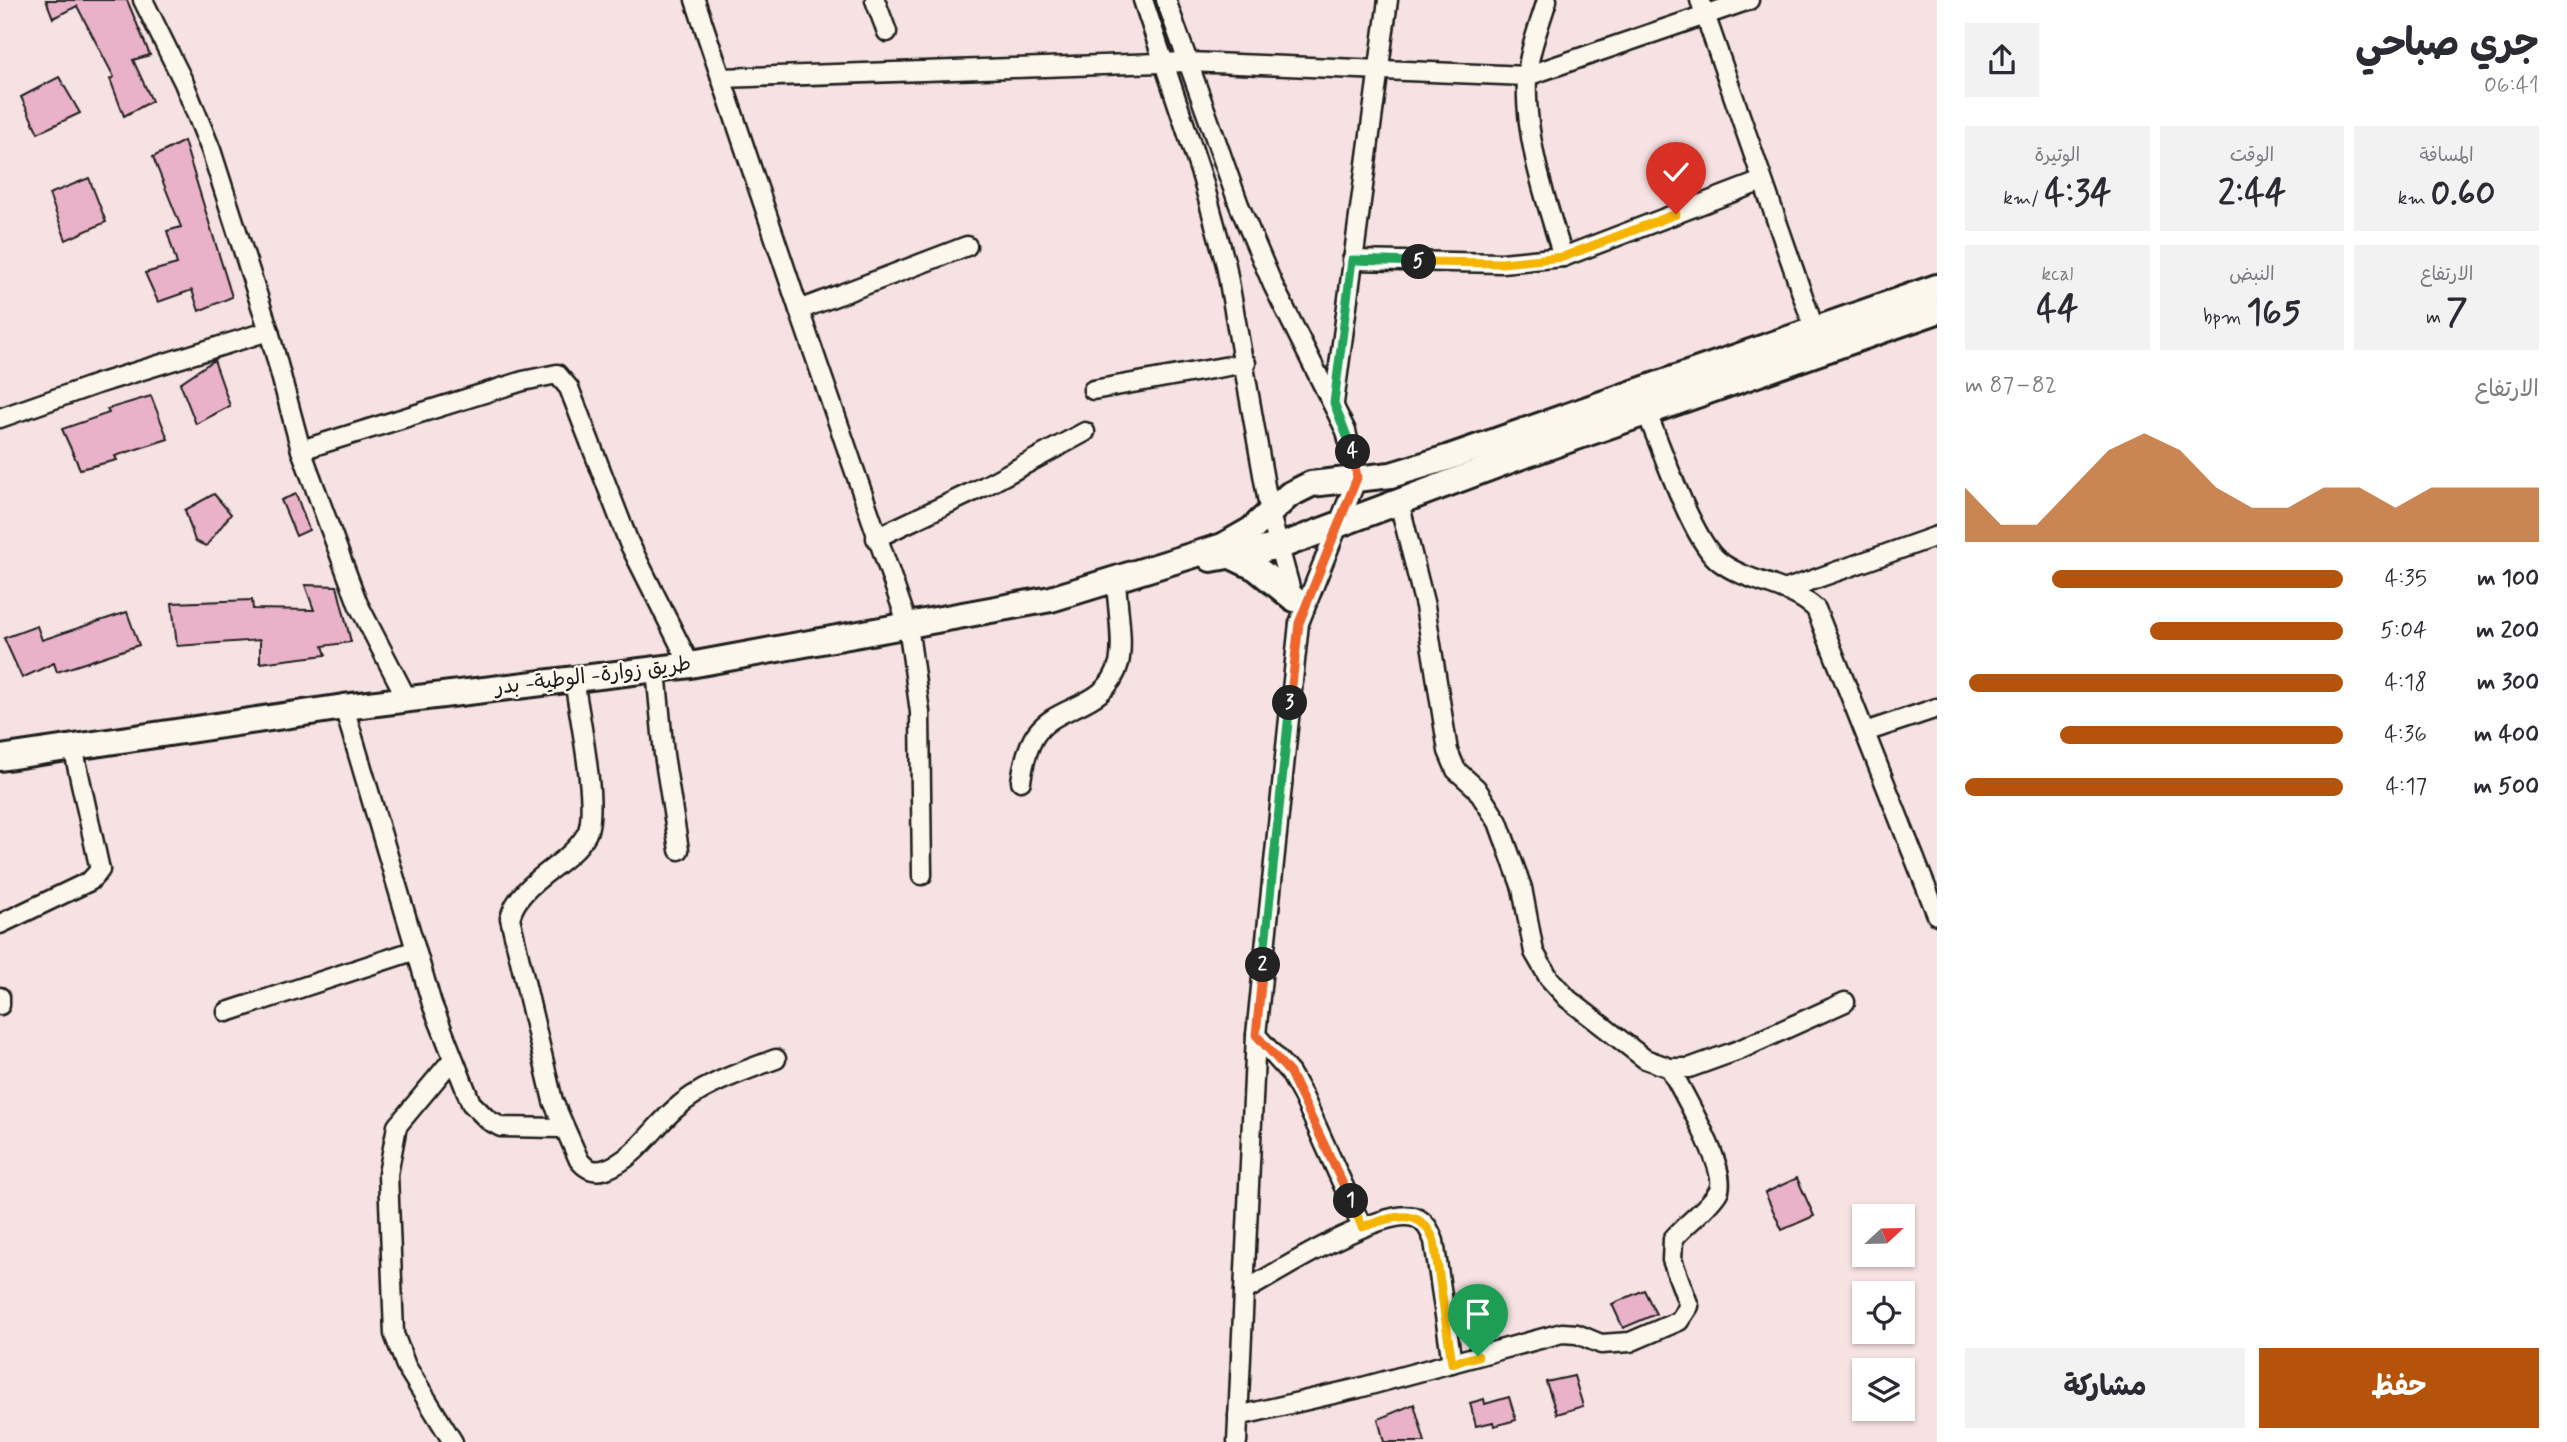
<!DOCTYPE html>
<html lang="ar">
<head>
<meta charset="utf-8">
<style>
  body { margin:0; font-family:Mynerve,"Playpen Sans Arabic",sans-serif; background:#f2f2f3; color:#2b2b33; direction:rtl; height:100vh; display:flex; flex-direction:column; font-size:26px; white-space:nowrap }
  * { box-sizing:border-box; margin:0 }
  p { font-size:23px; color:#7c7c81 }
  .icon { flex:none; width:38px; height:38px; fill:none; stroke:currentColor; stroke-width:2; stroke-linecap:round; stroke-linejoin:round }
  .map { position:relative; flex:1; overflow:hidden; direction:ltr }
  .drawer { display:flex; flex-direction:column; background:#fff; width:630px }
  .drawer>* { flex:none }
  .needle { width:46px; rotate:68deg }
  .fabs { position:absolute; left:1852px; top:1204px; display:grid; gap:14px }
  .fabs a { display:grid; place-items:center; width:63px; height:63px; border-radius:0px; background:#fff; box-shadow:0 2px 5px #0004; font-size:35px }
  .pin { position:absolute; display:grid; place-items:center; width:60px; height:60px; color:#fff; margin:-72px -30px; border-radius:50% 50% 50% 0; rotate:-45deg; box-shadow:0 0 7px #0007 }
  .pin .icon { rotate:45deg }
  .km { position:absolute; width:35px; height:35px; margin:-18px; border-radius:50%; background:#222; color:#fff; font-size:19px; line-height:35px; text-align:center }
  .round { display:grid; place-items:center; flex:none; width:74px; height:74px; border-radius:0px; background:#f2f2f3 }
  .summary { display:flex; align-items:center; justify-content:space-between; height:119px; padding:0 28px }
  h1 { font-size:38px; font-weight:700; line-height:52px }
  .metrics { display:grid; grid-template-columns:repeat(3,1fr); gap:10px; height:119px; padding:7px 28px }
  .metrics div { display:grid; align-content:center; border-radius:0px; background:#f2f2f3; text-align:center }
  .metrics b { font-size:35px; font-weight:700 }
  .metrics small { font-size:19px; font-weight:400 }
  .metrics p { font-size:19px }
  .chart { height:196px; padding:14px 28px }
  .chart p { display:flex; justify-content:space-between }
  .chart svg { width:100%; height:126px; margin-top:7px; fill:#b45309; opacity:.7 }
  .button { display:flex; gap:14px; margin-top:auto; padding:14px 28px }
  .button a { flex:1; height:80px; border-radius:0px; background:#b45309; color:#fff; font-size:28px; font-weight:700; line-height:80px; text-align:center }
  .button a+a { background:#f2f2f3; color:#2b2b33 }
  ul { padding:0 28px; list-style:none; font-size:23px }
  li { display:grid; grid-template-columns:112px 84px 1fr; align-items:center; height:52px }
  li i { height:18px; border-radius:9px; background:#b45309 }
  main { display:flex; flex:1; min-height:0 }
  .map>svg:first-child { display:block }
  .building { fill:#e9b2c9; stroke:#1c1c1c; stroke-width:2 }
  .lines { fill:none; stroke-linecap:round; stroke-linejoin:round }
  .minor-casing { stroke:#1c1c1c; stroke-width:23 }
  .highway-casing { stroke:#1c1c1c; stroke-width:30 }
  .minor { stroke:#fbf7ec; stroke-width:18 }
  .highway { stroke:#fbf7ec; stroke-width:24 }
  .split-1-casing { stroke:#fff; stroke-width:14 }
  .split-2-casing { stroke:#fff; stroke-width:14 }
  .split-3-casing { stroke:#fff; stroke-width:14 }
  .split-4-casing { stroke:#fff; stroke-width:14 }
  .split-5-casing { stroke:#fff; stroke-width:14 }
  .split-6-casing { stroke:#fff; stroke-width:14 }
  .split-1 { stroke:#f5b400; stroke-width:9 }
  .split-2 { stroke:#f0652b; stroke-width:9 }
  .split-3 { stroke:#22a559; stroke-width:9 }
  .split-4 { stroke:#f0652b; stroke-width:9 }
  .split-5 { stroke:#22a559; stroke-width:9 }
  .split-6 { stroke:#f5b400; stroke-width:9 }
  .labels { text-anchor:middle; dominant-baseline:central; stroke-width:5; stroke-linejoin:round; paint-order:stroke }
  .street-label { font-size:21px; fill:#1c1c1c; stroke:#fbf7ec }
</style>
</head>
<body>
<main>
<section class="drawer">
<div class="summary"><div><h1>جري صباحي</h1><p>06:41</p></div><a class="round"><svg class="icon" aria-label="share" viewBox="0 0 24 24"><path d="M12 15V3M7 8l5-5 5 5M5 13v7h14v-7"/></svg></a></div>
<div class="metrics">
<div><p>المسافة</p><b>0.60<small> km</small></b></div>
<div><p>الوقت</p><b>2:44</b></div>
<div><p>الوتيرة</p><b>4:34<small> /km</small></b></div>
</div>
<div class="metrics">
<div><p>الارتفاع</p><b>7<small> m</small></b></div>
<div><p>النبض</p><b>165<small> bpm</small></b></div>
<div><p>kcal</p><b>44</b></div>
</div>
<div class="chart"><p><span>الارتفاع</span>82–87 m</p>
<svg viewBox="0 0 160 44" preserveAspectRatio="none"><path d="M0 44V25L10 38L20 38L30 25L40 12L50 6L60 12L70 25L80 32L90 32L100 25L110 25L120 32L130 25L140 25L150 25L160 25V44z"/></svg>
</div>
<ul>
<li><b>100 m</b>4:35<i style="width:77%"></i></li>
<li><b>200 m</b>5:04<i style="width:51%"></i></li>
<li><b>300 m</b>4:18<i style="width:99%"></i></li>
<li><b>400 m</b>4:36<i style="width:75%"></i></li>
<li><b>500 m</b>4:17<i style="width:100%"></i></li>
</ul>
<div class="button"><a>حفظ</a><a>مشاركة</a></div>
</section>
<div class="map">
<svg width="1937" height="1442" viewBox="0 0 1937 1442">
  <rect width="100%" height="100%" fill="#f6e2e2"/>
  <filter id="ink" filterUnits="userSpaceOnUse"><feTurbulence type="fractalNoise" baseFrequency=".0143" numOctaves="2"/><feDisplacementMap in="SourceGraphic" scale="14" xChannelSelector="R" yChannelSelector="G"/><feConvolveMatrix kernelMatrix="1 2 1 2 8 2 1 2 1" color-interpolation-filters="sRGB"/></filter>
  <g filter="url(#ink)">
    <g class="building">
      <path d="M46 0H127L150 55 133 60 152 101 124 116 110 79 114 77 77 6 53 18Z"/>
      <path d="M59 77 80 113 38 133 21 97Z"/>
      <path d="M184 141 232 297 199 311 192 290 158 302 145 273 177 264 167 231 181 227 153 157Z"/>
      <path d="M89 178 106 222 66 240 49 194Z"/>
      <path d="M214 360 230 406 196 424 180 383Z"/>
      <path d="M151 396 168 439 115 456 117 460 80 469 62 429 109 413 107 409Z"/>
      <path d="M214 494 231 514 206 546 195 541 185 510Z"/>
      <path d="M296 494 309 530 296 536 281 500Z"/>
      <path d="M305 585 337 586 351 642 323 646 326 655 260 663V640L177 646 172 603 252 600 253 609 314 610Z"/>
      <path d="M127 612 139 645 57 672 54 663 22 678 4 638 37 626 42 640Z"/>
      <path d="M1797 1178 1814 1216 1782 1230 1765 1193Z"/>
      <path d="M1644 1290 1656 1314 1623 1328 1612 1304Z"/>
      <path d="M1574 1376 1583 1406 1557 1414 1546 1382Z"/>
      <path d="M1509 1397 1516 1420 1494 1426 1493 1422 1476 1426 1470 1403 1484 1399 1485 1404Z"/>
      <path d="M1414 1404 1425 1442H1384L1378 1419Z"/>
    </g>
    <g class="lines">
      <defs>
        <g id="minor">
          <path d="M143 0 184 83 211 150 269 331 301 450 358 604 407 699"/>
          <path d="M695 0 799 310"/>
          <path d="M875 0 887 32"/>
          <path d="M1143 0 1202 177 1226 265 1270 514 1294 602"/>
          <path d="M1166 0 1239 205 1273 285 1346 431 1357 478 1299 623 1256 1035 1237 1442"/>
          <path d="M1547 0C1540 24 1528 53 1527 78 1524 138 1546 200 1563 257"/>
          <path d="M1700 0 1815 331"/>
          <path d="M721 78 1188 62 1527 76 1749 0"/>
          <path d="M1352 260 1502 263 1563 257 1762 181"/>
          <path d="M1093 390 1246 363"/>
          <path d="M1334 403 1388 0"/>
          <path d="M1647 414C1662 448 1693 543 1720 562 1750 584 1790 584 1816 609L1937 915"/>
          <path d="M0 418 97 384 269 331"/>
          <path d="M301 450 523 381 557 374 569 388 629 543 690 665"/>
          <path d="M1399 502 1425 606 1448 751 1456 770 1476 788 1498 822 1522 888 1534 952 1549 978 1568 999 1645 1059 1670 1068H1689L1739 1050 1845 1002"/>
          <path d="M876 538 985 486 1085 432"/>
          <path d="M1784 590 1937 536"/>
          <path d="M656 670 664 755 679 850"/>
          <path d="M574 679C578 710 600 812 586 835 567 867 519 881 510 918L553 1101 579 1160C586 1169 594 1173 606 1169 635 1159 653 1128 675 1109 703 1084 742 1072 776 1059"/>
          <path d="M344 707 432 1004 471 1103 488 1120 501 1127 562 1128"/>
          <path d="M1865 732 1937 708"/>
          <path d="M1021 781C1023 767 1026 752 1033 739 1053 702 1106 712 1119 663 1124 642 1117 604 1116 581"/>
          <path d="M922 875 920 712 908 625 799 310 967 246"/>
          <path d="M0 924 90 881 100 870 73 747"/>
          <path d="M0 997V1005"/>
          <path d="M227 1012 416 950"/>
          <path d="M1256 1035 1290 1073 1303 1096 1362 1227"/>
          <path d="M452 1060 397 1126 388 1174 394 1334 406 1366 453 1442"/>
          <path d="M1244 1291C1278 1272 1379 1208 1414 1217 1426 1221 1430 1231 1434 1241L1452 1363"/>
          <path d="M1238 1416 1359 1388 1562 1333 1577 1334 1601 1344 1630 1342 1679 1321 1689 1306 1672 1260 1673 1239C1686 1223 1707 1210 1718 1192 1730 1172 1681 1090 1670 1068"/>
        </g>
        <g id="highway">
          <path d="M1233 557 1256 568 1293 598"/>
          <path d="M1211 559 1281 546 1508 461 1937 311"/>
          <path d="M0 758 344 707 690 665 1051 599 1223 546 1251 530 1289 495 1311 484 1391 475 1447 458 1937 287"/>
        </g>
      </defs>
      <use href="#minor" class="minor-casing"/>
      <use href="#highway" class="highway-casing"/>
      <use href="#minor" class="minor"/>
      <use href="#highway" class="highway"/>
    </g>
  </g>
  <g class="lines" filter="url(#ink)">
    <defs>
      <path id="split-1" d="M1351 1201 1362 1227C1392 1218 1420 1204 1434 1241L1452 1363 1478 1356"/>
      <path id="split-2" d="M1263 965 1256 1035 1290 1073 1351 1201"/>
      <path id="split-3" d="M1263 965 1290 703"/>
      <path id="split-4" d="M1290 703 1299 623 1357 478 1353 452"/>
      <path id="split-5" d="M1353 452 1334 403 1352 260 1419 262"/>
      <path id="split-6" d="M1419 262 1502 263 1563 257 1676 214"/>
    </defs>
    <use href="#split-1" class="split-1-casing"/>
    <use href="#split-2" class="split-2-casing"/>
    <use href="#split-3" class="split-3-casing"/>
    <use href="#split-4" class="split-4-casing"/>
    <use href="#split-5" class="split-5-casing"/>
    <use href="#split-6" class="split-6-casing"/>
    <use href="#split-1" class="split-1"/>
    <use href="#split-2" class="split-2"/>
    <use href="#split-3" class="split-3"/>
    <use href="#split-4" class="split-4"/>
    <use href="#split-5" class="split-5"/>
    <use href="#split-6" class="split-6"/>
  </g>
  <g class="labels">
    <g class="street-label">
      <text transform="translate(593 676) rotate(-7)">طريق زوارة- الوطية- بدر</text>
    </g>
  </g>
</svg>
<div class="fabs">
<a><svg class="needle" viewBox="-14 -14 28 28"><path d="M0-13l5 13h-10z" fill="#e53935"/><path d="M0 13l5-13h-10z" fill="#7c7c81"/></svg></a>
<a><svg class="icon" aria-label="locate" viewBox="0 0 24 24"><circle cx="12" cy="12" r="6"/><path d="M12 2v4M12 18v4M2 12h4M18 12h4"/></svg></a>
<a><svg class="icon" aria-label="layers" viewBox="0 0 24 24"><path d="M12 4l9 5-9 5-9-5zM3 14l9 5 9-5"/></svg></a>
</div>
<div class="pin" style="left:1478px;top:1356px;background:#1e9e55"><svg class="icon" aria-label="arrive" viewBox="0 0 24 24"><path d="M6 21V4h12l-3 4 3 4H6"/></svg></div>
<div class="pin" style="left:1676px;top:214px;background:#d93025"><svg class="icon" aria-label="check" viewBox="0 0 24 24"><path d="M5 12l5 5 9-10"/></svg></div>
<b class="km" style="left:1351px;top:1201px">1</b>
<b class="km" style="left:1263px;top:965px">2</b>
<b class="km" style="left:1290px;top:703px">3</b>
<b class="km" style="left:1353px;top:452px">4</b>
<b class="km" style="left:1419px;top:262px">5</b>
</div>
</main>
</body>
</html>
